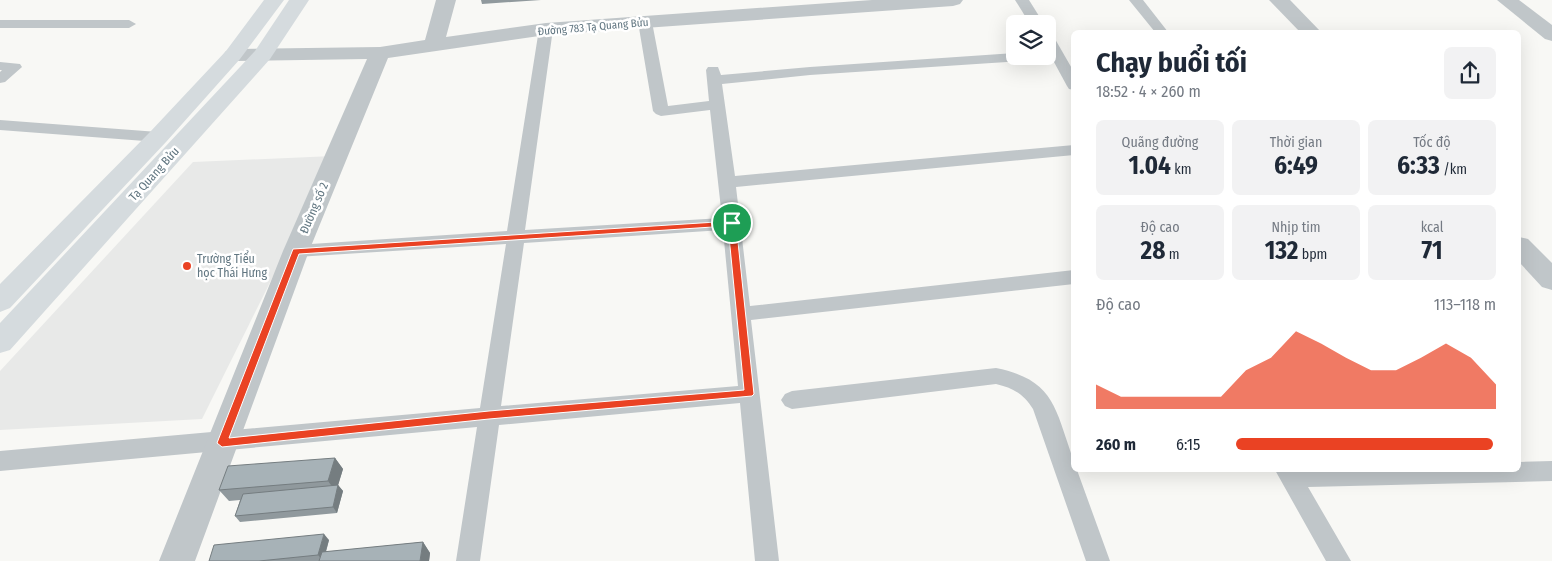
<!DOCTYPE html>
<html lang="vi">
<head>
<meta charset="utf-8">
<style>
  body { margin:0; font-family:"Fira Sans Condensed",sans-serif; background:#f2f2f3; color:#1f2937; height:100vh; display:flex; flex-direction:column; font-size:19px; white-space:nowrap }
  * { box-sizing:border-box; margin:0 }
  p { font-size:16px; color:#747a83 }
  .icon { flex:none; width:28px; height:28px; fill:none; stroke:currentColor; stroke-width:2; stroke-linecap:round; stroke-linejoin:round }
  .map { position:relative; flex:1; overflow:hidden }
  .panel { position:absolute; left:1071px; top:30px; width:450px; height:442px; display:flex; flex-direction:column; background:#fff; border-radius:8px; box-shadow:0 5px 20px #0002 }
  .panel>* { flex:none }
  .tools { position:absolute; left:1006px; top:15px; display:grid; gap:10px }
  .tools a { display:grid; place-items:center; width:50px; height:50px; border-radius:8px; background:#fff; box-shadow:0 5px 20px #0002; font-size:25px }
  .pin { position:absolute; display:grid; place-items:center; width:42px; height:42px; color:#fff; margin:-21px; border:2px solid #fff; border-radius:50%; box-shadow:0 1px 5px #0007 }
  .round { display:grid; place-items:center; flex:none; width:52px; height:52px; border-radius:8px; background:#f2f2f3 }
  .summary { display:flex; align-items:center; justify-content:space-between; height:85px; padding:0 25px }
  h1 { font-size:28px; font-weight:700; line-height:38px }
  .metrics { display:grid; grid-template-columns:repeat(3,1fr); gap:8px; height:85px; padding:5px 25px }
  .metrics div { display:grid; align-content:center; border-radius:8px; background:#f2f2f3; text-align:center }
  .metrics b { font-size:25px; font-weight:700 }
  .metrics small { font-size:14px; font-weight:400 }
  .metrics p { font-size:14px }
  .chart { height:140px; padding:10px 25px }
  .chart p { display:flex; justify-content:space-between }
  .chart svg { width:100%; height:90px; margin-top:5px; fill:#ea4223; opacity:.7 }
  ul { padding:0 25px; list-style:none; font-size:16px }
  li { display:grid; grid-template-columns:80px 60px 1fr; align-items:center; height:38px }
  li i { height:12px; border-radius:6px; background:#ea4223 }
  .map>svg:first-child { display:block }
  .built { fill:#e8e9e8 }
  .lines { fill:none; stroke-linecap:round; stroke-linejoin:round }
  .service { fill:#c0c6c9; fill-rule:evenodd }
  .minor { fill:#c0c6c9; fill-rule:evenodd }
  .secondary { fill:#d5dbde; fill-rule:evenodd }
  .wall { fill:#90999d }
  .shaded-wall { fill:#757d80 }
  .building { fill:#a7b2b7; stroke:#757d80 }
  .route { fill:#ea4223; stroke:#fff; fill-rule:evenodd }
  .poi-dot { fill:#ea4223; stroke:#fff; stroke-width:2 }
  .labels { text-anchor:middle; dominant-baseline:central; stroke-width:5; stroke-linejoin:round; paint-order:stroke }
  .far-street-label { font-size:11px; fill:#617681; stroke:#fff }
  .street-label { font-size:12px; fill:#617681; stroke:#fff }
  .poi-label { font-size:12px; fill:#617681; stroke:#fff; text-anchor:start }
</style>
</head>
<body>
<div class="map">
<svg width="1552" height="561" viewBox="0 0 1552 561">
  <rect width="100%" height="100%" fill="#f8f8f5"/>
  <path class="built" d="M333 156 202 419 0 430V371L193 162Z"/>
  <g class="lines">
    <g class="service">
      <path d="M1015 0H1029L1044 24H1030Z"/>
      <path d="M1129 0H1143L1168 32H1155Z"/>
      <path d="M645 18 652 22 668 106 709 101 706 70 708 67H718L721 75 810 67 1015 53V56H1042L1035 60 810 75 722 84 735 176 1074 145V155L736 187 750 306 1074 270V284L751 320 779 561H755L740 403 499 425 480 561H456L477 427 0 471V451L480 408 506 244 296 257 290 256 287 251 290 246 296 245 507 231 539 29 546 25 553 29 525 230 722 218 710 110 661 116 656 114 653 111 638 22ZM723 230 738 386 501 406 524 243Z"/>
      <path d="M0 20H129L136 24 129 28H0Z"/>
      <path d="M1048 35 1055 39 1074 72V90L1069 89 1067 86 1048 51Z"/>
      <path d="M0 62 20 64 22 67 5 82 0 83V72L2 70H0Z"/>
      <path d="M0 120 158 132 164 134 166 137 164 140 158 142 0 130Z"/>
      <path d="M996 368C1056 380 1055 410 1074 461V470H1077L1110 561H1086L1033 409C1024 394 1013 388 996 384L792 409 785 406 781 400 785 394 792 391Z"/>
      <path d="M1552 461V481L1308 487 1351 561H1326L1275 470H1519V462Z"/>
    </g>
    <g class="minor">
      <path d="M436 0H456L446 37 546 23 872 0H963L960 4 953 6 546 35 388 58 309 251 195 561H159L283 251 367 59 233 61 226 59 223 55 226 51 233 49 380 47 425 40Z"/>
      <path d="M1269 0H1290L1321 32H1300Z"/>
      <path d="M1497 0H1519L1552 25V41L1545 39Z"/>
      <path d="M1519 237 1528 239 1552 263V290L1542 287 1519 262Z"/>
    </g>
    <g class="secondary">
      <path d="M264 0H284L240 59 166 142 10 308 0 312V284L150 132 226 51Z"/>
      <path d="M289 0H309L270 59 10 350 0 353V323L255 51Z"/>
    </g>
  </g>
  <g class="wall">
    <path d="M481 0H541L482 4Z"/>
    <path d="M335 458 343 469 338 485 343 491 337 513 240 522 235 516 240 500 229 501 219 490Z"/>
    <path d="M329 540 326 552 423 542 430 553 429 561H209Z"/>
  </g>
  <g class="shaded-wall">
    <path d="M335 458 343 469 336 492 328 481Z"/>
    <path d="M338 485 343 491 337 513 333 507Z"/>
    <path d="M324 534 329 540 323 561 318 555Z"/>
    <path d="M423 542 430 553 429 561H420Z"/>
  </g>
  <g class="building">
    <path d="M335 458 328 481 219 490 228 466Z"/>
    <path d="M338 485 333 507 235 516 243 494Z"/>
    <path d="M324 534 318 555 259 561H209L214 545Z"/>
    <path d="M423 542 420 561H319L322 552Z"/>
  </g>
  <path class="route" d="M732 221 736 223 754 394 752 396 489 419 222 447 217 443 293 249ZM728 226 744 390 489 411 229 438 299 254Z"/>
  <circle class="poi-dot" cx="187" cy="266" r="5"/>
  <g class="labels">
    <g class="far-street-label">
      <text transform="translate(593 27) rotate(-5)">Đường 783 Tạ Quang Bửu</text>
    </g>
    <g class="street-label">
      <text transform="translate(154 174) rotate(-48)">Tạ Quang Bửu</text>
      <text transform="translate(314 208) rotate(-67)">Đường số 2</text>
    </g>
    <g class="poi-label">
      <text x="197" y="259">Trường Tiểu<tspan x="197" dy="14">học Thái Hưng</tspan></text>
    </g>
  </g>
</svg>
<div class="tools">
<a><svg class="icon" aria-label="layers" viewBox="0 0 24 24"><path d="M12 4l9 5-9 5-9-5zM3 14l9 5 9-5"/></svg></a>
</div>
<div class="pin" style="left:732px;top:223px;background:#1e9e55"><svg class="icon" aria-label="arrive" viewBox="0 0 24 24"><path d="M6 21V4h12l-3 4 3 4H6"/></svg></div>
<section class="panel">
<div class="summary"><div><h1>Chạy buổi tối</h1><p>18:52 · 4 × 260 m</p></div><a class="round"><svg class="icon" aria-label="share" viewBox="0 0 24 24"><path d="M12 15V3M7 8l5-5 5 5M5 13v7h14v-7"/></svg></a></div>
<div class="metrics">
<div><p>Quãng đường</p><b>1.04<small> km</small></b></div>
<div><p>Thời gian</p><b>6:49</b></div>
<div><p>Tốc độ</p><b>6:33<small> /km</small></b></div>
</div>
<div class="metrics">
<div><p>Độ cao</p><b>28<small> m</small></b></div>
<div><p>Nhịp tim</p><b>132<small> bpm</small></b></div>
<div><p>kcal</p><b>71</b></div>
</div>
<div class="chart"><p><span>Độ cao</span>113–118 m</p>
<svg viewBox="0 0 160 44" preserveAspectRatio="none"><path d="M0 44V32L10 38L20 38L30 38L40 38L50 38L60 25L70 19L80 6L90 12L100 19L110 25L120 25L130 19L140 12L150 19L160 32V44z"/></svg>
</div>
<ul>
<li><b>260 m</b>6:15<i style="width:99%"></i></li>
</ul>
</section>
</div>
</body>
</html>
